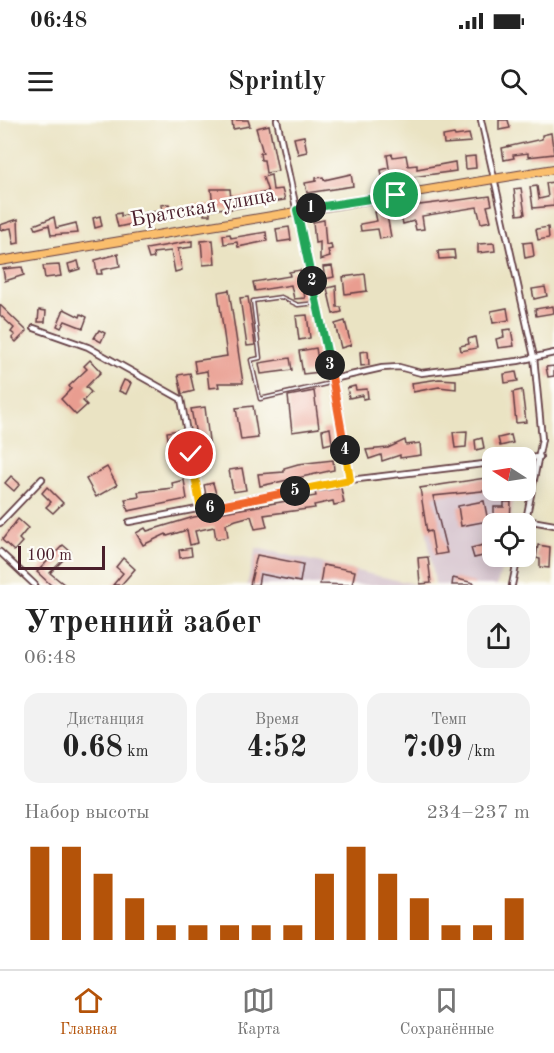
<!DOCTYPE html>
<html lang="ru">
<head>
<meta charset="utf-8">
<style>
  body { margin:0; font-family:"Old Standard TT",serif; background:#f2f2f2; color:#222; height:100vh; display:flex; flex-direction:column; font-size:22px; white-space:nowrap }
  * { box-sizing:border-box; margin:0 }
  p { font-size:20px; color:#767676 }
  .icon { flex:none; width:33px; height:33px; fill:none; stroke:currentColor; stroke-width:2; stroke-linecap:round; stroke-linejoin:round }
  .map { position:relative; height:465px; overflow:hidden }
  .sheet { display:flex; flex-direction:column; background:#fff; flex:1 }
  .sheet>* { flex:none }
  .needle { width:39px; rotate:282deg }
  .buttons { position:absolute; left:482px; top:327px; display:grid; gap:12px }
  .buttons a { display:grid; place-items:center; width:54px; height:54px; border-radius:12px; background:#fff; box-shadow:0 3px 15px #0003; font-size:30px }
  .scale { position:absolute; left:18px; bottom:15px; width:87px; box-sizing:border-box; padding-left:6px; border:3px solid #4a1f2b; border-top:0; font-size:16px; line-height:21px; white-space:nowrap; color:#4a1f2b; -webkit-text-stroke:4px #fdfcf7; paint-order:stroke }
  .pin { position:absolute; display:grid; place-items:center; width:51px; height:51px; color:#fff; margin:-26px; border:3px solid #fff; border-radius:50%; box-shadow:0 2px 6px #0007 }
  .km { position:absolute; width:30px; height:30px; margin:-15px; border-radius:50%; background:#222; color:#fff; font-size:16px; line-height:30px; text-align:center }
  .round { display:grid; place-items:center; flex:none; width:63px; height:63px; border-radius:18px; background:#f2f2f2 }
  .head { display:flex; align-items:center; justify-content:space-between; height:102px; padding:0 24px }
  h1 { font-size:33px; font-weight:800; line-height:45px }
  .figures { display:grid; grid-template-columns:repeat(3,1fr); gap:9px; height:102px; padding:6px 24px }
  .figures div { display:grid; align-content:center; border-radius:15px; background:#f2f2f2; text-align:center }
  .figures b { font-size:30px; font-weight:800 }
  .figures small { font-size:16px; font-weight:400 }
  .figures p { font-size:16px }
  .chart { height:168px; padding:12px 24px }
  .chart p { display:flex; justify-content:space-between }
  .chart svg { width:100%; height:108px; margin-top:6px; stroke:#b45309; stroke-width:6 }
  .status { display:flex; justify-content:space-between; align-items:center; height:42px; padding:0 30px; background:#fff; direction:ltr }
  .status svg { height:16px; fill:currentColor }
  header { display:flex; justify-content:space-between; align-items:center; height:78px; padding:0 24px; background:#fff; font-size:27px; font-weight:800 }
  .tab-bar { display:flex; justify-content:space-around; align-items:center; height:84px; border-top:2px solid #e0e0e0; background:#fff; font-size:16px; color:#767676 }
  .tab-bar a { display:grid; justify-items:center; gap:3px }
  .tab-bar .active { color:#b45309 }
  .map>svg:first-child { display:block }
  .industrial { fill:#d1bdc9 }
  .building { fill:#e99d90 }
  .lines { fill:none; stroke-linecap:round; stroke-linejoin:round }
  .service-casing { stroke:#623c42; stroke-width:5 }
  .minor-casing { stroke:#623c42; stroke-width:8 }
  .primary-casing { stroke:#623c42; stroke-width:10 }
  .service { stroke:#fff; stroke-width:2 }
  .minor { stroke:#fff; stroke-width:4.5 }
  .primary { stroke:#fabe6d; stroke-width:8 }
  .split-1-casing { stroke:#fff; stroke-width:12 }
  .split-2-casing { stroke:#fff; stroke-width:12 }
  .split-3-casing { stroke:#fff; stroke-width:12 }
  .split-4-casing { stroke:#fff; stroke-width:12 }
  .split-5-casing { stroke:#fff; stroke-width:12 }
  .split-6-casing { stroke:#fff; stroke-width:12 }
  .split-7-casing { stroke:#fff; stroke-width:12 }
  .split-1 { stroke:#22a559; stroke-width:8 }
  .split-2 { stroke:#22a559; stroke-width:8 }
  .split-3 { stroke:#22a559; stroke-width:8 }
  .split-4 { stroke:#f0652b; stroke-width:8 }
  .split-5 { stroke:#f5b400; stroke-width:8 }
  .split-6 { stroke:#f0652b; stroke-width:8 }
  .split-7 { stroke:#f5b400; stroke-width:8 }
  .labels { text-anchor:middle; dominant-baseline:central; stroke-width:5; stroke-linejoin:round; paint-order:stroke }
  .street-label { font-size:21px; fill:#4a1f2b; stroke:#fdfcf7 }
</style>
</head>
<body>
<div class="status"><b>06:48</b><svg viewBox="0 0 49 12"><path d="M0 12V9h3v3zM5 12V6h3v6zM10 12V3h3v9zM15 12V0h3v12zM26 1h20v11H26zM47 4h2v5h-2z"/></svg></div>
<header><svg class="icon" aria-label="menu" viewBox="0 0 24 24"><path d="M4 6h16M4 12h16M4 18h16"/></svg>Sprintly<svg class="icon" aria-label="search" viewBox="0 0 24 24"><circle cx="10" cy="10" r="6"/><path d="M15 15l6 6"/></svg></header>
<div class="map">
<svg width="554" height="465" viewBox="0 0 554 465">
  <rect width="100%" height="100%" fill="#fdfcf7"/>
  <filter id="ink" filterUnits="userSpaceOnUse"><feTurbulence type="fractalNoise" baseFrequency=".0167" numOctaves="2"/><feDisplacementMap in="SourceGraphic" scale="12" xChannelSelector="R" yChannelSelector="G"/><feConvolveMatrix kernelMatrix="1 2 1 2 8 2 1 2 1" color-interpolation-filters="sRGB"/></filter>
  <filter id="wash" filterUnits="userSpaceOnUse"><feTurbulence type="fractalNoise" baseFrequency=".008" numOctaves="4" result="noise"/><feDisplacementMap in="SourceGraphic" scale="24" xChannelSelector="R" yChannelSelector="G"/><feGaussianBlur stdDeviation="1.35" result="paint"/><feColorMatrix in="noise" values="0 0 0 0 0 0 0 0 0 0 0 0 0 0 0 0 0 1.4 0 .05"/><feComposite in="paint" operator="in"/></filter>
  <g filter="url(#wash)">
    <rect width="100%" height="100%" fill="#eae3c3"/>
    <g class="industrial">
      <path d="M492 356V370L513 371 511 403 492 404V436L505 437 497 465H435L420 368Z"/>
      <path d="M256 428 418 465H247Z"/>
    </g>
    <g id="blocks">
      <g class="building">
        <path d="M232 0H248L250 6 233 9Z"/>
        <path d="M499 0H508L510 8 499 10Z"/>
        <path d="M269 5 278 51 266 53 264 40H261L260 33H263L256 8Z"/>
        <path d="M551 13 554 34 528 37V33L513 35 514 38 504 40 502 28 542 19V15Z"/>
        <path d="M454 14 455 16 469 14 471 22 444 24 443 16Z"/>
        <path d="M304 16 307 32 298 34 294 18Z"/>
        <path d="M392 34 393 37 406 35 408 46 417 45V49L455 42 456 51 383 61 381 50 389 48 387 35Z"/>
        <path d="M475 36 476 48 466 49 465 37Z"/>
        <path d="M351 54 353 66 307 73 305 63 316 61V58L323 57 324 60Z"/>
        <path d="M271 55 273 70 282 69 285 80 225 90V88L210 90V95H204V92L195 93 193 84 213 85 211 69H230L231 79 268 72 263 57Z"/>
        <path d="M554 62V86L533 88 530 67 537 66 539 79 548 77 546 63Z"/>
        <path d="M521 68 525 94 517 95 514 69Z"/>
        <path d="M490 76 492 85 487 86 491 101 481 103 477 87 422 96 424 109 416 110 414 101 403 104 400 91 412 88V86Z"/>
        <path d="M169 84 172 99 142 103 141 93 162 91 161 85Z"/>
        <path d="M382 91 383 95H387L391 117 380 119 378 109 361 111 360 104 377 101 375 92Z"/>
        <path d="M121 93V96L129 94 132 104 118 107 115 94Z"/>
        <path d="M100 96 102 106 95 108 93 98Z"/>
        <path d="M54 97 56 108 76 103 78 113 51 115 49 105 36 109 34 105Z"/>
        <path d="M18 99 19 123 14 124 11 108 0 110V105Z"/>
        <path d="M324 100 326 125 331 124 332 129 328 130 330 137 320 140V122L315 123 313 102Z"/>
        <path d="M289 107 291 120 278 122 276 109Z"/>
        <path d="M548 107 549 118 538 120 536 109Z"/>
        <path d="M266 112 267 121 238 127 237 122 224 124 223 115 230 114 231 118Z"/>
        <path d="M213 120 215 144 203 145 201 121Z"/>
        <path d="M192 121V127L178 129 182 150 175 152 171 131 153 133 154 138 149 139 146 129Z"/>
        <path d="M532 122 534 136 525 138 523 123Z"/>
        <path d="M494 123 495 131 478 133V124Z"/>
        <path d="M454 130 455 138 439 139 438 131Z"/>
        <path d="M118 134 120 146 101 150 102 154H97L95 140Z"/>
        <path d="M78 141 80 149 70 152 68 144Z"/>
        <path d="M59 145 61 156 45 158 43 146Z"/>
        <path d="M332 146 334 157 325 159 323 147Z"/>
        <path d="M22 147 24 155 5 161 3 149Z"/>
        <path d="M300 150 305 178 294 179 291 165 255 171 253 162 290 156 289 152Z"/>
        <path d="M365 154 367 171 345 174 343 157Z"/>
        <path d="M336 166 337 187H341L342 192 333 194 327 168Z"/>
        <path d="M545 167 547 176 534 179 532 169Z"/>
        <path d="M229 170 243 263H218L219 267 209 268 207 251 196 253 194 241 227 236 218 172Z"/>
        <path d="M248 177 255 225 247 226 240 178Z"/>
        <path d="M0 185 27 211 16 222 12 218 15 215 11 212 14 208 0 195Z"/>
        <path d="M553 186 554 193 536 196 535 189Z"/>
        <path d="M507 188 509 200 493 203 491 191Z"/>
        <path d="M64 189 80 197 81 194 87 197 83 208 65 201 61 208 57 206Z"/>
        <path d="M39 190 46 191 45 202H38Z"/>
        <path d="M307 195 310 218 299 220 296 196Z"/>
        <path d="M345 201 351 225 341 228 335 204Z"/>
        <path d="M511 209 514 226 498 228 496 219 504 217 503 210Z"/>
        <path d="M99 210 105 213 101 222 94 218Z"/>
        <path d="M475 217 477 228 461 231 460 226 469 224 468 219Z"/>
        <path d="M316 228 320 252 303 254 299 231Z"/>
        <path d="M368 231 369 245 361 246 360 232Z"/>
        <path d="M290 238 292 250 261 254 259 243Z"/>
        <path d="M90 240 101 252 86 267 91 272 83 281 87 285 76 295 61 279 71 269 69 266 87 249 84 246Z"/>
        <path d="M554 246V256L548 257 546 247Z"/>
        <path d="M516 252 518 261 505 263 504 254Z"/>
        <path d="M190 253 194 271 182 274 178 255Z"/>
        <path d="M439 259 456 260V269L439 267 413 272 412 263Z"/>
        <path d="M124 260 131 263 126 274 119 271Z"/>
        <path d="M355 266 356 270 367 269 368 278 363 279V275L349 278 347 268Z"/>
        <path d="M522 270 526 302 516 303 513 272Z"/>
        <path d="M314 271 319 308 292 312 288 276Z"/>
        <path d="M253 286 258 318 241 320 236 288Z"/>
        <path d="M205 287 210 329 199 331 191 289Z"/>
        <path d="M330 308 332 323 324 325 322 310Z"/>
        <path d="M178 310 184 341 172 344 167 312Z"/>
        <path d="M467 311 466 327 455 328 453 312Z"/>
        <path d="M511 315 513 323 500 326 498 318Z"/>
        <path d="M482 318 484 328 476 330 475 320Z"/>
        <path d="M405 320 406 325 420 323 421 335 400 338V335L382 341 381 335 369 339 366 330 388 328Z"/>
        <path d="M333 340 334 350 260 366 258 354 284 352V348L298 344Z"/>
        <path d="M107 347 117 365 96 377 86 359Z"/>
        <path d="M242 348 246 370 233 372 229 350Z"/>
        <path d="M11 356 20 364 14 371 5 363Z"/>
        <path d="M492 357V370L433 376 447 433 435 435 431 411 427 412 420 368Z"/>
        <path d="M184 360 187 379 128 391 125 379 139 377 138 372 173 368 172 363Z"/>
        <path d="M213 363 216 374 206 376 204 365Z"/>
        <path d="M47 367 63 383 53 393 46 387 51 382 42 373Z"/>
        <path d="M341 368 344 383 334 385 333 381 314 385 315 388 264 395 267 407 255 409 251 396 236 400 226 404 228 417 216 419 214 407 195 411 198 423 190 425 187 410 167 416 166 414 143 425 136 413 145 408 147 411 194 397 316 376 315 372Z"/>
        <path d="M484 381 488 401 461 406 458 386Z"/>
        <path d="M504 382H511L510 402 494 401V387H504Z"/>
        <path d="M18 399 28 408 19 419 22 422 14 431 2 420Z"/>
        <path d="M492 423V434L474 438 471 428Z"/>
        <path d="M63 425 71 432 50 453 65 465H51L37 452Z"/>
        <path d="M538 425 550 427 549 448 540 447V439L536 438Z"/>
        <path d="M191 428 192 436 180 438 179 430Z"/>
        <path d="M257 435 303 444 300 462 260 454 258 465H250Z"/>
        <path d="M428 437 431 463 420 464 418 438Z"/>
        <path d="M123 438 135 449 121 465H113L123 453 116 447Z"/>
        <path d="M323 445 355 451 352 465 320 464Z"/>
        <path d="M453 458 474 463V465H452Z"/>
      </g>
    </g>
  </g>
  <g filter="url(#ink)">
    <use href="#blocks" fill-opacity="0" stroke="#623c42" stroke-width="1.5"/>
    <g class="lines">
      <defs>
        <path id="service" d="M317 183 298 185 281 177 253 181 260 238 251 240 260 279 326 264 333 259"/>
        <g id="minor">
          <path d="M277 0 333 259 350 360"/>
          <path d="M481 0 534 237 542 319 525 405"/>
          <path d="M34 208 88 227 181 279 201 390"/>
          <path d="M333 259 382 248 399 247 421 253 518 241 554 233"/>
          <path d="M525 338 540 337"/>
          <path d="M526 400 554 405"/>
          <path d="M129 402 350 360 492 343"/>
          <path d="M0 403 42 359"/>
          <path d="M0 432 35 465"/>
          <path d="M512 465 518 436"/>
        </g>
        <path id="primary" d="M0 141 554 49"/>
      </defs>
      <use href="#service" class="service-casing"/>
      <use href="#minor" class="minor-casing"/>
      <use href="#primary" class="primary-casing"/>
      <use href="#service" class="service"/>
      <use href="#minor" class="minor"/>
      <use href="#primary" class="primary"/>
    </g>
  </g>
  <g class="lines" filter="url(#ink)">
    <defs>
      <path id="split-1" d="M311 88 396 75"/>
      <path id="split-2" d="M311 88 297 90 312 161"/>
      <path id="split-3" d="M312 161 330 245"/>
      <path id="split-4" d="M330 245 345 330"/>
      <path id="split-5" d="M295 371 350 360 345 330"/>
      <path id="split-6" d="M210 388 295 371"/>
      <path id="split-7" d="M191 334 201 390 210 388"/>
    </defs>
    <use href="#split-1" class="split-1-casing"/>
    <use href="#split-2" class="split-2-casing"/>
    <use href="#split-3" class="split-3-casing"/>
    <use href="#split-4" class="split-4-casing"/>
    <use href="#split-5" class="split-5-casing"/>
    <use href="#split-6" class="split-6-casing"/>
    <use href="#split-7" class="split-7-casing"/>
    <use href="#split-1" class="split-1"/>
    <use href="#split-2" class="split-2"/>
    <use href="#split-3" class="split-3"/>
    <use href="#split-4" class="split-4"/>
    <use href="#split-5" class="split-5"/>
    <use href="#split-6" class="split-6"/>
    <use href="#split-7" class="split-7"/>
  </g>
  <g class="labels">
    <g class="street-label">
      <text transform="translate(203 88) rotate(-10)">Братская улица</text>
    </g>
  </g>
</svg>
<div class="buttons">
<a><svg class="needle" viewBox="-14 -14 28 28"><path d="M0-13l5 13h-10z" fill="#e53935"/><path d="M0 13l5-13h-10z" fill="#767676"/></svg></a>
<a><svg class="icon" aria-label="locate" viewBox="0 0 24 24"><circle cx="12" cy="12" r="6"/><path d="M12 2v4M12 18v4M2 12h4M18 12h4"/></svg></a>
</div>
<div class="scale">100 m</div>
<div class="pin" style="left:396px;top:75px;background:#1e9e55"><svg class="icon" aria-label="arrive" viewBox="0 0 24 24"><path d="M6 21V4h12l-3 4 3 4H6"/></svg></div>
<div class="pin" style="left:191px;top:334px;background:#d93025"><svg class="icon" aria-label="check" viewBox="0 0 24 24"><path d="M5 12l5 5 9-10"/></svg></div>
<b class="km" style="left:311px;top:88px">1</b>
<b class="km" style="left:312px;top:161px">2</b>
<b class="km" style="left:330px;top:245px">3</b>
<b class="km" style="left:345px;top:330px">4</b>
<b class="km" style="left:295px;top:371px">5</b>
<b class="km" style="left:210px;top:388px">6</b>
</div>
<section class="sheet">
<div class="head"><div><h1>Утренний забег</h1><p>06:48</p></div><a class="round"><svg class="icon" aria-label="share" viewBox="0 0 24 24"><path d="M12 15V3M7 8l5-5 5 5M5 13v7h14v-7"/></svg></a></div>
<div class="figures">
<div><p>Дистанция</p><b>0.68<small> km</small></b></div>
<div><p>Время</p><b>4:52</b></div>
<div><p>Темп</p><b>7:09<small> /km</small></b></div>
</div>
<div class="chart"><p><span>Набор высоты</span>234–237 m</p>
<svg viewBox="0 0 160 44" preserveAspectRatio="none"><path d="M5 44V6M15 44V6M25 44V17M35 44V27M45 44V38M55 44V38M65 44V38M75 44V38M85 44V38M95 44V17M105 44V6M115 44V17M125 44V27M135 44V38M145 44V38M155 44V27"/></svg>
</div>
</section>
<nav class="tab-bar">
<a class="active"><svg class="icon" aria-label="home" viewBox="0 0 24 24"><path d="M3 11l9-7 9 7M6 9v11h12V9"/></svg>Главная</a>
<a><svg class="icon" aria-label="map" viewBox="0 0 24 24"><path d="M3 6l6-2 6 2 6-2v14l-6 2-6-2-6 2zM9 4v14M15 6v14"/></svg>Карта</a>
<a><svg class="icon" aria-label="saved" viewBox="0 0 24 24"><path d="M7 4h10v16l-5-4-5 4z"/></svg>Сохранённые</a>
</nav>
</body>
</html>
